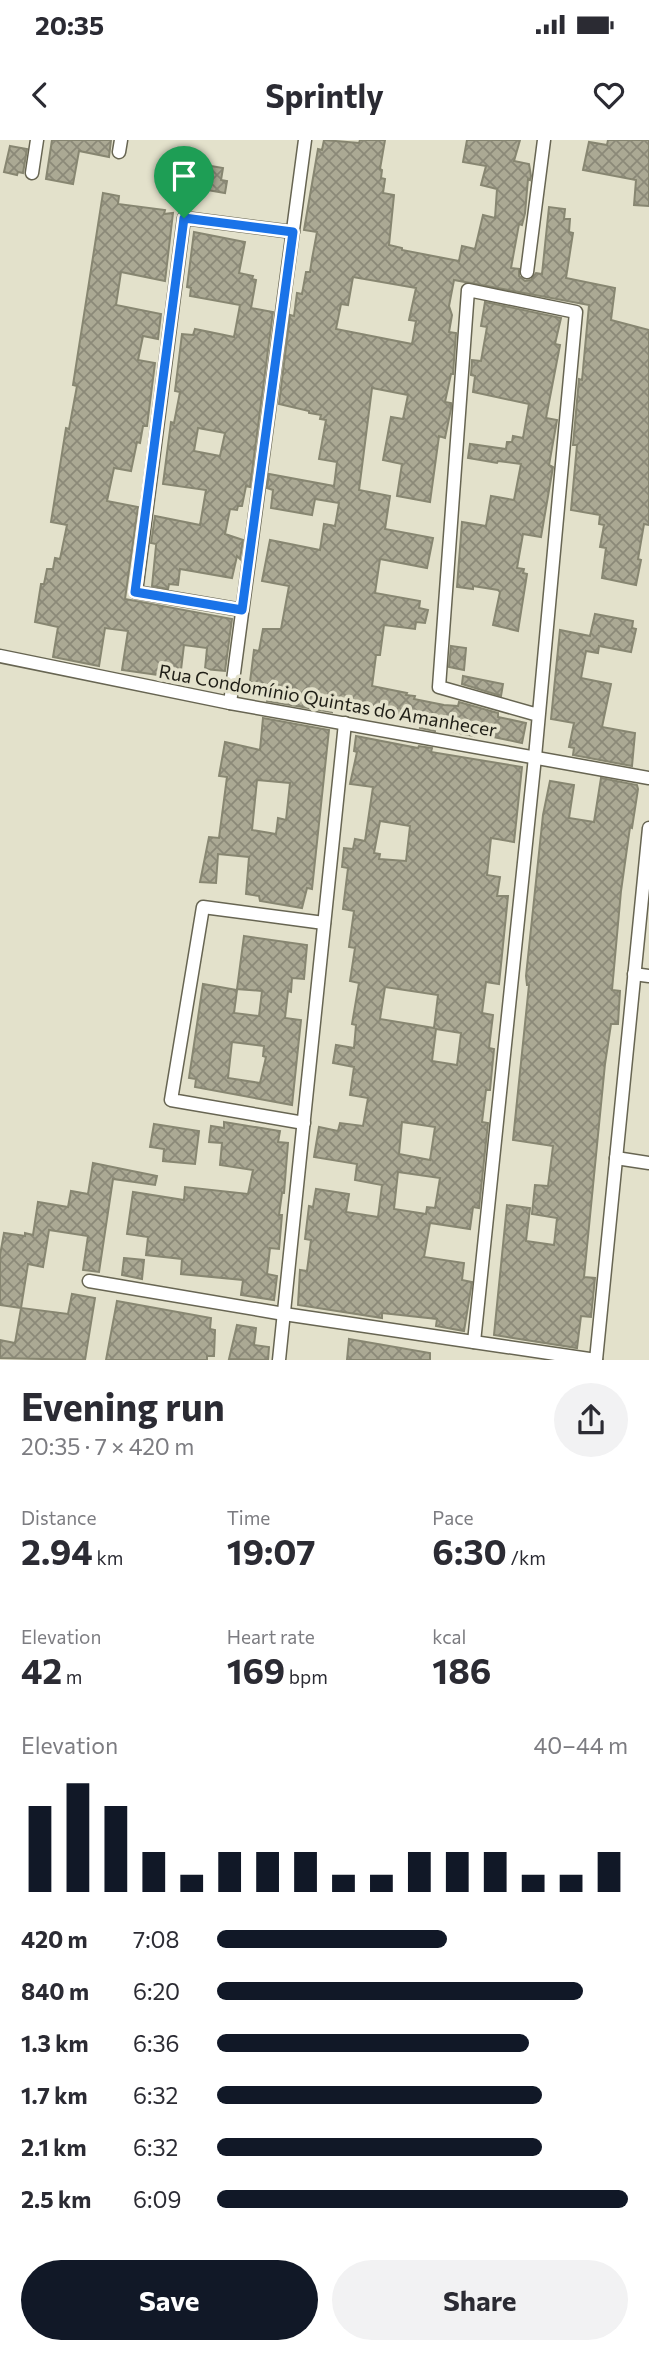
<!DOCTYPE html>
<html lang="en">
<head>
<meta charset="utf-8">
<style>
  body { margin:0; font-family:Commissioner,sans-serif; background:#f2f2f3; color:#2b2b33; height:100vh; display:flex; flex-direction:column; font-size:26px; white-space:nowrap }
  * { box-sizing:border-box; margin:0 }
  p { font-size:23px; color:#7c7c81 }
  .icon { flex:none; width:38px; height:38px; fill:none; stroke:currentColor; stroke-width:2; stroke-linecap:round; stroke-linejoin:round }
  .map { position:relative; height:1220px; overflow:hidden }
  .sheet { display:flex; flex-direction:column; background:#fff; flex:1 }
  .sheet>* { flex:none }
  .pin { position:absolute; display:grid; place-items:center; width:60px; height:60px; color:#fff; margin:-72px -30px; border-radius:50% 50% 50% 0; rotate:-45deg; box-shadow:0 0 7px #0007 }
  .pin .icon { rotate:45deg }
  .round { display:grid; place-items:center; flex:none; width:74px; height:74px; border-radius:37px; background:#f2f2f3 }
  .headline { display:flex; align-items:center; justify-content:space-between; height:119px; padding:0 21px }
  h1 { font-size:38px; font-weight:700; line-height:52px }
  .figures { display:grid; grid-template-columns:repeat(3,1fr); gap:10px; height:119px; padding:7px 21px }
  .figures div { display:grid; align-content:center }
  .figures b { font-size:35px; font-weight:700 }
  .figures small { font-size:19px; font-weight:400 }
  .figures p { font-size:19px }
  .chart { height:196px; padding:14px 21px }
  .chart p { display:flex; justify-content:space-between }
  .chart svg { width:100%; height:126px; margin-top:7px; stroke:#111827; stroke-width:6 }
  .button { display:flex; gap:14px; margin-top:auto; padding:14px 21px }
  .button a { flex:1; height:80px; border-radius:42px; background:#111827; color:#fff; font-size:28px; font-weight:700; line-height:80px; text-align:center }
  .button a+a { background:#f2f2f3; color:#2b2b33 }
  ul { padding:0 21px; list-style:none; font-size:23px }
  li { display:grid; grid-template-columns:112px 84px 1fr; align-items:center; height:52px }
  li i { height:18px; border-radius:9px; background:#111827 }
  .status { display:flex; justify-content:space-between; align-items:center; height:49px; padding:0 35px; background:#fff; direction:ltr }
  .status svg { height:19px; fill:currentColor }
  header { display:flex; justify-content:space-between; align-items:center; height:91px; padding:0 21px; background:#fff; font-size:32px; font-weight:700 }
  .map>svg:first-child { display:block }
  .building { fill:url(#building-cross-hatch); stroke:#878671; stroke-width:2; fill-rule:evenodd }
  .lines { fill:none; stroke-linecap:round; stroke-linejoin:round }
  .street-casing { stroke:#676552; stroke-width:15 }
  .street { stroke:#fff; stroke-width:12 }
  .route-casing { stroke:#fff; stroke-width:14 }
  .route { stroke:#1a73e8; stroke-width:9 }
  .labels { text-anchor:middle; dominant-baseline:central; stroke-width:7; stroke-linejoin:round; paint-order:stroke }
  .street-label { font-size:19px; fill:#1f1e16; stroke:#e3e1cb }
</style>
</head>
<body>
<div class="status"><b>20:35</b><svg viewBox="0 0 49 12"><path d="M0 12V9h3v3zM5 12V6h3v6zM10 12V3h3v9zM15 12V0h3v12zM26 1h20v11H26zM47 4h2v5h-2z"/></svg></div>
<header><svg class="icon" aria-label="back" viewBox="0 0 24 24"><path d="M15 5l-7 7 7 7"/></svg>Sprintly<svg class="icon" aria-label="heart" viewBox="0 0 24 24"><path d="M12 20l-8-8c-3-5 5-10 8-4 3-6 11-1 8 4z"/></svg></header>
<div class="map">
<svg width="649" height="1220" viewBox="0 0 649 1220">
  <defs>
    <pattern id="building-cross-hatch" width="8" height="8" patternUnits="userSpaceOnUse" patternTransform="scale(1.75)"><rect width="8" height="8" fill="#aba994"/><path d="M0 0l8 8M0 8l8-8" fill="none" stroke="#8b8978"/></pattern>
  </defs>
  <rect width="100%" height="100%" fill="#e3e1cb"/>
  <g class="building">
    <path d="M52 0H111L109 17 79 11 73 44 46 39Z"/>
    <path d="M324 0 359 3 360 0H385L380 29 382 30 381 38 385 39 383 53 394 55 389 105 402 108V110L459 121 462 106 475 109 483 75 495 78 497 49 481 45 486 26 463 22 467 0H520L514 21 529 24 531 36 530 40 528 39 525 73 522 85 519 84 511 128 519 129V136L525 141 531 140 536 133 542 134 549 67 565 69 564 79H570L569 92 573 93 566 138 615 148 611 180 649 190V385L644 384 638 419 641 420 636 445 602 438 606 408 600 407 604 385 599 384 600 375 571 370 577 305H573L579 239 582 240 589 165 454 140 449 166 452 175 449 192 456 193 453 234H451L445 262 451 263V269L445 298 439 296 430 362 397 356 402 324 383 320 391 277 403 279 408 255 372 248 359 350 390 356 385 389 433 398 427 428 380 419 375 453 420 461 419 468 428 470 425 483 416 482 415 489 384 485 380 515H376L372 546 407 553 406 555 415 556 414 559 444 565 458 566 459 562 498 573V577L526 583 522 603 474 593V596L435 588V591L420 588 421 583 341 568V571L332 569V572L267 561 268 557H264L265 544 250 542 254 510 259 511 263 489H281L289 446 262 441 270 400 320 410 324 384 335 386 339 363 315 359 312 375 271 368 273 350 267 348 269 334 334 346 337 322 319 319 326 280 320 279 321 275 309 273V271L279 264 290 175 294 176 297 153 302 154 306 132H310L312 119 317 92 304 90 318 9 322 10ZM353 137 416 148 409 180 416 181 412 204 336 189 341 164 348 165Z"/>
    <path d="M608 0H649V66L634 65 636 40 583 30 589 2 607 5Z"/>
    <path d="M10 6 27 9 23 33 18 32 17 35 4 32Z"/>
    <path d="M211 26 223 28 221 40 227 41 225 53 207 50Z"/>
    <path d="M103 53 119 56 118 64 165 70 164 74 173 73 165 141 121 132 116 165 161 174 158 199 143 196 138 220 155 223 147 286H143L140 303 137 302 131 331 114 328 107 361 138 367 125 459 232 479 225 531 205 529 207 508 184 505 180 538 122 530 128 491 105 488 99 526 53 517 58 487 35 482 41 444H44L47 429H53L55 418 60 419 67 385 51 382 66 288 69 289 74 262 77 246 73 245Z"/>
    <path d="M194 92 245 102 239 133 253 136 252 139 256 140 251 168 273 172 250 347 246 346 242 366H238L237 370 230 369 225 394 243 400 240 419 237 416 232 438 180 429 178 445 169 444 168 449 152 446 156 406V404L151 403 155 376 200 385 206 350 163 344 171 282 174 283 180 252 175 251 182 194 193 195 195 189 234 197 240 165 190 156 191 148 187 147ZM198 288 225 293 220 316 194 311Z"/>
    <path d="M485 162 561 178 555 204 560 205 546 278 557 280 549 325 553 327 541 397 523 394 517 428 524 429 523 433 527 434 518 491 493 485 500 452 498 450 473 446V449L457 447 462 382 486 386 491 356 514 360 521 324 498 321 497 323 468 318 470 304 506 309 507 302H512L513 296 523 298 529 264 473 252 475 236 471 235 472 220 481 221 487 187 481 186Z"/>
    <path d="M595 474 633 481 632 488 636 489 631 512 599 506 598 513 586 511 581 538 611 544 602 587 635 593 632 626 573 615 574 608 569 607 574 583 551 579 560 490 590 496Z"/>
    <path d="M451 506 466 508 464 530 449 527Z"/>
    <path d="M463 536 503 544 501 556 462 544Z"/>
    <path d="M263 578 329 590 312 749 307 748 302 768 260 761 259 756 246 754 249 717 218 714 216 743 200 742 209 697 219 698 227 637 219 636 225 602 260 610ZM257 640 290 643 286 680 278 678 276 694 252 690Z"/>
    <path d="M356 596 418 608 419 606 432 608 431 612 522 627 514 702 491 698 487 735 500 737 497 756H508L499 844 486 842 482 873 493 875 489 908 494 909 490 950H486L482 982 488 983 479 1068 473 1067 470 1089 430 1083 424 1117 464 1123 462 1140 472 1142 464 1191 436 1186 437 1179 382 1173V1178L298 1165 300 1130 307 1131 311 1100 305 1099 309 1066 313 1067 316 1049 349 1054 346 1072 378 1077 382 1045 355 1040 357 1024 314 1017 319 987 338 991 340 983 363 986 368 958 350 955 354 927 333 923 336 905 354 908 356 885 352 884 359 843 350 841 355 808 349 807 354 771 343 769 348 728 342 727 344 708 353 709 355 699 365 701 373 647 350 644 357 612 354 611ZM380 681 410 686 406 721 379 719 380 714 374 713ZM385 847 438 855 434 888 380 879ZM436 889 461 893 457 925 432 921ZM402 982 435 987 430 1020 399 1014ZM398 1032 440 1038 435 1068 427 1067 426 1074 394 1069Z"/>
    <path d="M601 638 637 645 638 649 632 688 630 687 621 751 612 850 620 851 618 884H611L605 924 584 1137 595 1138 591 1177 581 1176 577 1208 494 1195 507 1065 530 1068 526 1101 554 1105 557 1078 532 1074 535 1045 548 1046 553 1006 513 1000 529 845H527L526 836 543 675 550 641 574 645 569 678 594 682Z"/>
    <path d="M244 796 307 805 304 839 292 838 291 852 288 851 285 878 301 880 292 965 195 947 196 939 189 938 203 844 237 850 234 873 259 876 262 851 237 849ZM232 902 264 906 263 916 266 917 260 943 228 938Z"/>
    <path d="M224 982 280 991 278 1002 288 1003 284 1053H282L279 1075H282L279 1109 270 1108 267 1134 277 1136 274 1160 241 1155 243 1140 181 1134 182 1119 146 1115 148 1097 127 1094 133 1052 184 1060 185 1047 248 1054 253 1030 220 1025 222 1003 209 1002 211 986 224 988Z"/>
    <path d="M154 984 199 991 195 1024 163 1021 164 1009 150 1007Z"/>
    <path d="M93 1023 157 1036 155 1045 113 1039 99 1132 83 1130 88 1096 49 1090 43 1127 28 1124 21 1168 68 1174 72 1154 95 1158 85 1220 0 1218V1200L15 1203 21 1168 0 1165V1115L4 1093 25 1096V1093L33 1095 38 1062 68 1067 71 1051 88 1054Z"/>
    <path d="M124 1118 144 1120 142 1139 122 1135Z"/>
    <path d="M117 1161 211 1178 210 1189 215 1190 214 1216H207V1220H106Z"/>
    <path d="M237 1185 256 1188 254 1205 269 1207 268 1220 229 1219Z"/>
    <path d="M349 1199 430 1213V1220H347Z"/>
  </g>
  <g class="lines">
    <defs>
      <g id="street">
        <path d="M119 12 121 0"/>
        <path d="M32 33 37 0"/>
        <path d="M527 132 544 0"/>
        <path d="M242 470 136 452 184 78 293 92"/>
        <path d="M0 516 230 563 649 638"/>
        <path d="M230 563 305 0"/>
        <path d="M634 834 649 836"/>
        <path d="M304 983 171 960 203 767 324 783"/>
        <path d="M616 1018 649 1023"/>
        <path d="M89 1141 284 1174 596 1220"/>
        <path d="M474 1202 535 617 576 172 468 150 439 547 538 575"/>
        <path d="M279 1220 345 583"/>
        <path d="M596 1220 649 688"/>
      </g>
    </defs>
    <use href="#street" class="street-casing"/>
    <use href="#street" class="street"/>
  </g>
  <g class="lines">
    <defs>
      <path id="route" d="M184 78 293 92 242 470 135 452Z"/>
    </defs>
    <use href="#route" class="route-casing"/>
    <use href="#route" class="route"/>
  </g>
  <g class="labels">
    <g class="street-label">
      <text transform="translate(328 560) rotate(10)">Rua Condomínio Quintas do Amanhecer</text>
    </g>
  </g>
</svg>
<div class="pin" style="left:184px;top:78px;background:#1e9e55"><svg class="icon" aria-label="arrive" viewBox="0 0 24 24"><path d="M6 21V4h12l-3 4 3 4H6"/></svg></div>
</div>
<section class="sheet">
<div class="headline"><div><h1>Evening run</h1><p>20:35 · 7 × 420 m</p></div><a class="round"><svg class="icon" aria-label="share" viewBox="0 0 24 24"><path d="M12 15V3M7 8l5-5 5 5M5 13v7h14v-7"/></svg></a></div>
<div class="figures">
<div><p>Distance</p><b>2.94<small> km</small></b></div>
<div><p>Time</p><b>19:07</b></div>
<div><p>Pace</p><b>6:30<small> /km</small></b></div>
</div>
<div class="figures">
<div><p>Elevation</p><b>42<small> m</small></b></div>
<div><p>Heart rate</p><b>169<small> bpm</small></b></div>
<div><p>kcal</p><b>186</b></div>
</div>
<div class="chart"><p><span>Elevation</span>40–44 m</p>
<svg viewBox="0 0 160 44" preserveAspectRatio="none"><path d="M5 44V14M15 44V6M25 44V14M35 44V30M45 44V38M55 44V30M65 44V30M75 44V30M85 44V38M95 44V38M105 44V30M115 44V30M125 44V30M135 44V38M145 44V38M155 44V30"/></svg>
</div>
<ul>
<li><b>420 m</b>7:08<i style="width:56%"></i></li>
<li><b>840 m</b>6:20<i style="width:89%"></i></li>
<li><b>1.3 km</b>6:36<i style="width:76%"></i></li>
<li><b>1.7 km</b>6:32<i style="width:79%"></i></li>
<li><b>2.1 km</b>6:32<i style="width:79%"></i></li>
<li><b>2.5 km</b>6:09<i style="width:100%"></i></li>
</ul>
<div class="button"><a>Save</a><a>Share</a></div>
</section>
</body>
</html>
